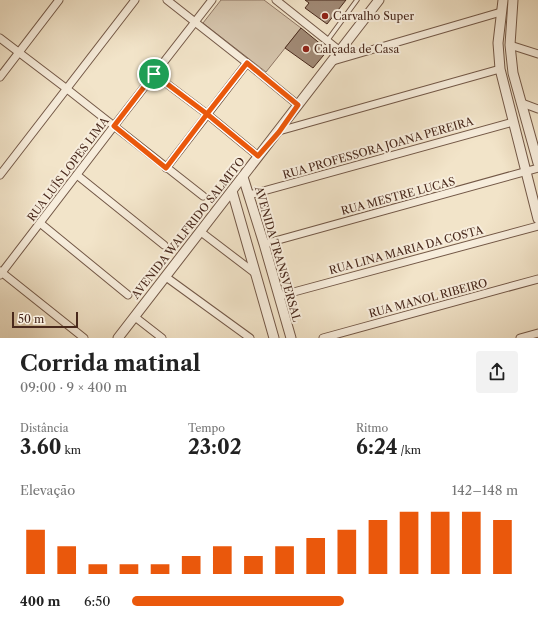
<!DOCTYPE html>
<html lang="pt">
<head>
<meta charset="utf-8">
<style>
  body { margin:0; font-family:"Libre Caslon Text",serif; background:#f2f2f2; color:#222; height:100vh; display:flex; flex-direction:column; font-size:15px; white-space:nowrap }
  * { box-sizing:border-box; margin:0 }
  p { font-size:13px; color:#767676 }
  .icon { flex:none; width:22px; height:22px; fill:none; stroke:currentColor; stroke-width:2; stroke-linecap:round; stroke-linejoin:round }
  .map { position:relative; height:338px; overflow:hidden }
  .sheet { display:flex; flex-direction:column; background:#fff; flex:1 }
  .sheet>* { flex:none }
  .scale { position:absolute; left:12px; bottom:10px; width:66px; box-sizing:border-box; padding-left:4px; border:2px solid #49291c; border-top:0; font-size:11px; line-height:14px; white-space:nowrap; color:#49291c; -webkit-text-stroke:3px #f7eddc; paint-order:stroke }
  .pin { position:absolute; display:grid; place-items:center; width:34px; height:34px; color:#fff; margin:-17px; border:2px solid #fff; border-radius:50%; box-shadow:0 1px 4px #0007 }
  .round { display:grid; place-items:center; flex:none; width:42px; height:42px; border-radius:4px; background:#f2f2f2 }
  .headline { display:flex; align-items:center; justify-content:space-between; height:68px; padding:0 20px }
  h1 { font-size:22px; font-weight:700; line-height:30px }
  .figures { display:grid; grid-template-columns:repeat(3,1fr); gap:6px; height:68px; padding:4px 20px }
  .figures div { display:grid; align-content:center }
  .figures b { font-size:20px; font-weight:700 }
  .figures small { font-size:11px; font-weight:400 }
  .figures p { font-size:11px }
  .chart { height:112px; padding:8px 20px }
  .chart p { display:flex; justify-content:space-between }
  .chart svg { width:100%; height:72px; margin-top:4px; stroke:#ea580c; stroke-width:6 }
  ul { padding:0 20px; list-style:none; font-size:13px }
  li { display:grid; grid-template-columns:64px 48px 1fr; align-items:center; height:30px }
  li i { height:10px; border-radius:5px; background:#ea580c }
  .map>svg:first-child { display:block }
  .green { fill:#d5c4ac; stroke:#8f7664 }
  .building { fill:#a18a76; stroke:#49291c }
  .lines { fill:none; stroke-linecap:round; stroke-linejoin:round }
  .service-casing { stroke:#735847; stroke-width:5.5 }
  .minor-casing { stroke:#735847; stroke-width:9 }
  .tertiary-casing { stroke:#735847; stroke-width:11 }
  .service { stroke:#f7eddc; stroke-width:3.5 }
  .minor { stroke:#f7eddc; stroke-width:7 }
  .tertiary { stroke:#f7eddc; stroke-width:9 }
  .route-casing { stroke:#fff; stroke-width:8 }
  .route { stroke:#ea580c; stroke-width:5 }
  .poi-dot { fill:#8f2418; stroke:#f7eddc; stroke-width:1.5 }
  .labels { text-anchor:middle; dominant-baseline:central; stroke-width:4; stroke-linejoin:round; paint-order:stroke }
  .poi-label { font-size:11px; fill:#49291c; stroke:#f7eddc; text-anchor:start }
  .street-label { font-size:11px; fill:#49291c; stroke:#f7eddc }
</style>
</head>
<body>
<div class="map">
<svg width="538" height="338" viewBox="0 0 538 338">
  <rect width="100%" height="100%" fill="#f2e4c9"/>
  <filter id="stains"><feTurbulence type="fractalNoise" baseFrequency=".005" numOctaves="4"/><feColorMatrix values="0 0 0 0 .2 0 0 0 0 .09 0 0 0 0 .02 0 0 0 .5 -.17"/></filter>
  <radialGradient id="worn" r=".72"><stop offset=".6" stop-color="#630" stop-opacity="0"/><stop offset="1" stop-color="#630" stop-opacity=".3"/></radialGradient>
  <path class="green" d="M221 0H264L301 28 266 72 203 23Z"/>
  <g class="building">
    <path d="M305 0H346L327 24 305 8 309 3Z"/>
    <path d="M301 28 328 50 313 68 285 48Z"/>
  </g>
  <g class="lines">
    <defs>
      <path id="service" d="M327 41 357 0"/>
      <g id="minor">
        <path d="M167 0 247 63 298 105"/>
        <path d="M276 0 340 51"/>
        <path d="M0 38 67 89 203 196"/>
        <path d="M510 45 538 54"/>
        <path d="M333 61 501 12"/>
        <path d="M154 74 207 114 258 156"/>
        <path d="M0 77 59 0"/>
        <path d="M522 103 538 109"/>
        <path d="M279 131 500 69"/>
        <path d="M166 168 247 63"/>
        <path d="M0 175 135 0"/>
        <path d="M77 175 164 245"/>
        <path d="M249 195 513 122"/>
        <path d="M40 223 128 295"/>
        <path d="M201 232 256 274"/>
        <path d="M264 244 538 168"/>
        <path d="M0 271 84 338"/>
        <path d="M0 275 114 126 212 0"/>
        <path d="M166 277 250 338"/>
        <path d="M279 296 538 226"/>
        <path d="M135 317 162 338"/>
        <path d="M323 338 538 279"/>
        <path d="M520 338 538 333"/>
      </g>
      <g id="tertiary">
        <path d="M503 0 498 43 500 69 538 219"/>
        <path d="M513 0 510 45 513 73 538 163"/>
        <path d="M243 177 264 244 291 338"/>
        <path d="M232 191 274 338"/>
        <path d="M118 338 379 0"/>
      </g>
    </defs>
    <use href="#service" class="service-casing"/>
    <use href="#minor" class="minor-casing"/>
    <use href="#tertiary" class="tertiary-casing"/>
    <use href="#service" class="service"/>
    <use href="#minor" class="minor"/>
    <use href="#tertiary" class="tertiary"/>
  </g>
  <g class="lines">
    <defs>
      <path id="route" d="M154 74 114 126 166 168 207 114 258 156 279 132 298 105 247 63 207 114 154 74"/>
    </defs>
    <use href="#route" class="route-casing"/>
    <use href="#route" class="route"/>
  </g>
  <g class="poi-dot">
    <circle cx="325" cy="16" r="4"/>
    <circle cx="306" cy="49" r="4"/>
  </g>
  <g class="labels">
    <g class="poi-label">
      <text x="333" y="16">Carvalho Super</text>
      <text x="314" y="49">Calçada de Casa</text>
    </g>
    <g class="street-label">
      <text transform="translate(378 148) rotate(-16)">RUA PROFESSORA JOANA PEREIRA</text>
      <text transform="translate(68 169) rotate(-53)">RUA LUÍS LOPES LIMA</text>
      <text transform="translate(398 196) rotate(-15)">RUA MESTRE LUCAS</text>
      <text transform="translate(188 228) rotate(-52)">AVENIDA WALFRIDO SALMITO</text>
      <text transform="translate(406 250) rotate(-15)">RUA LINA MARIA DA COSTA</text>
      <text transform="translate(278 254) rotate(74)">AVENIDA TRANSVERSAL</text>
      <text transform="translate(428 298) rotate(-15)">RUA MANOL RIBEIRO</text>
    </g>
  </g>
  <rect width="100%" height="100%" filter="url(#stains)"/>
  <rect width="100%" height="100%" fill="url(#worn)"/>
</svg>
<div class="scale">50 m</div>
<div class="pin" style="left:154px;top:74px;background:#1e9e55"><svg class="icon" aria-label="arrive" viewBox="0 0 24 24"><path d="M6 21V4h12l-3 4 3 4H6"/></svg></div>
</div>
<section class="sheet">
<div class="headline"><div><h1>Corrida matinal</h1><p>09:00 · 9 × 400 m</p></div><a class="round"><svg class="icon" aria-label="share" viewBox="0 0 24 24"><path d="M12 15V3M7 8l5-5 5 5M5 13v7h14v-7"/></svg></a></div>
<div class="figures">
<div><p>Distância</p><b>3.60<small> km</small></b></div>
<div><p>Tempo</p><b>23:02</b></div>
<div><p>Ritmo</p><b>6:24<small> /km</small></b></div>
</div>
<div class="chart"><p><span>Elevação</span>142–148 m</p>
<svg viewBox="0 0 160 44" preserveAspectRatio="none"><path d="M5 44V17M15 44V27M25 44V38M35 44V38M45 44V38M55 44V33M65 44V27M75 44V33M85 44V27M95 44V22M105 44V17M115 44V11M125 44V6M135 44V6M145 44V6M155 44V11"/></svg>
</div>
<ul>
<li><b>400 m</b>6:50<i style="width:55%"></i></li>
</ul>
</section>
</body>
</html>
